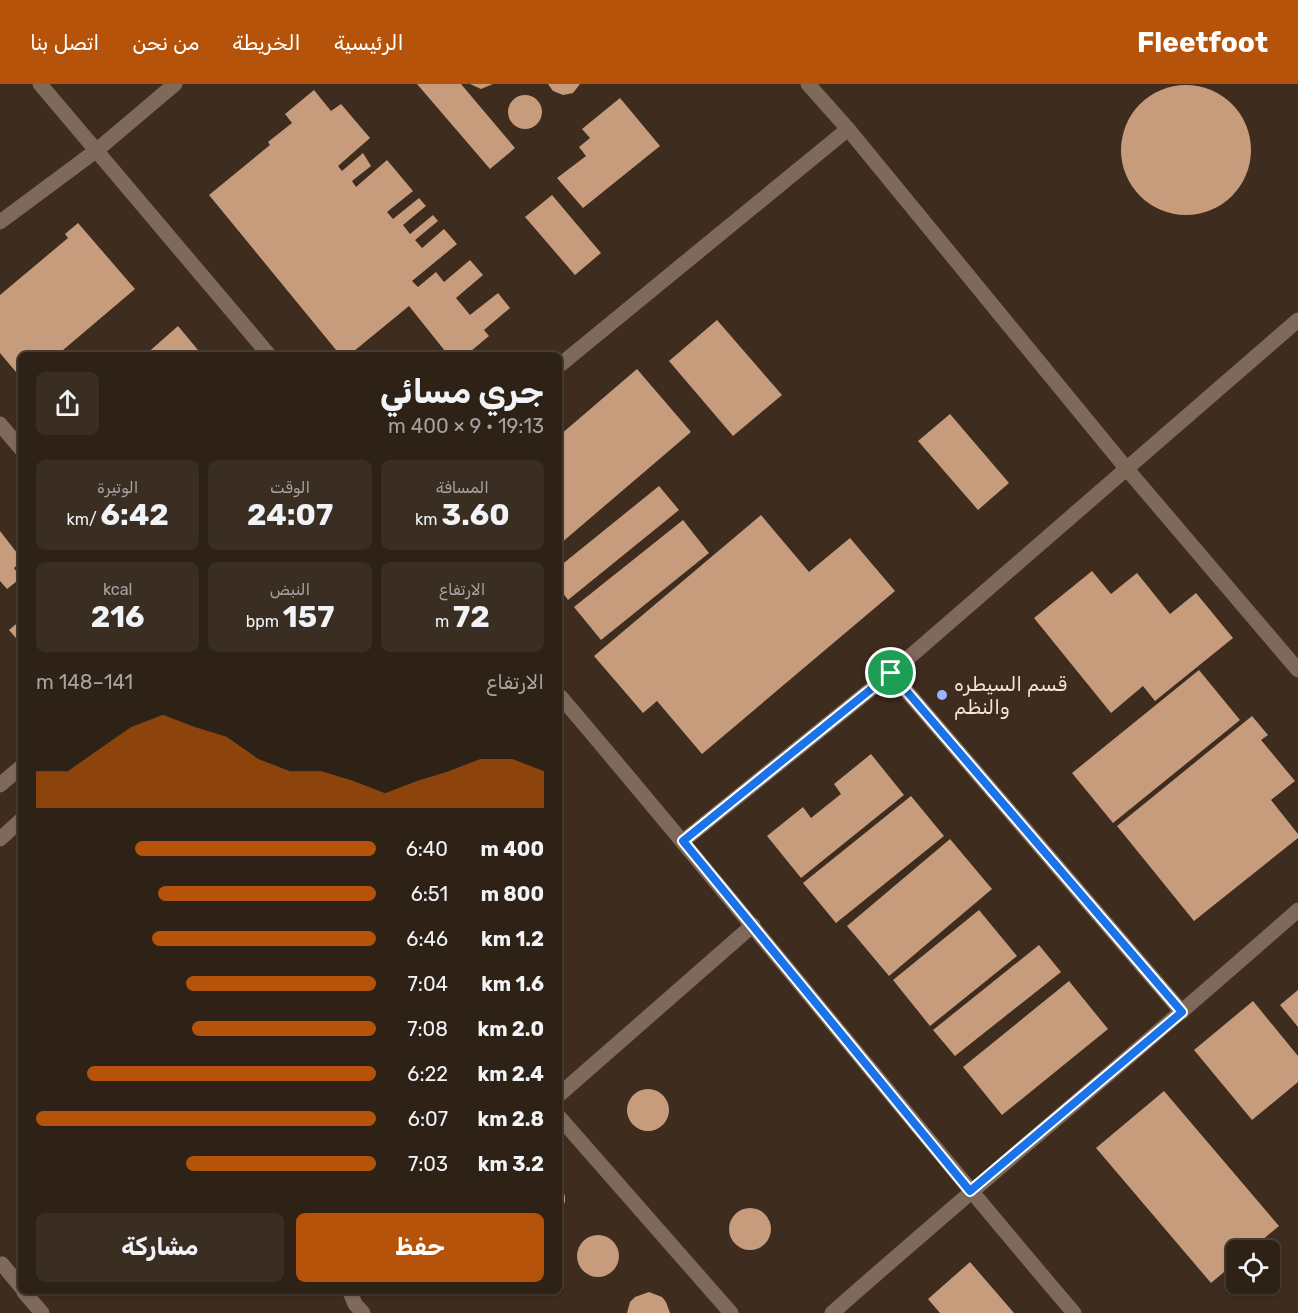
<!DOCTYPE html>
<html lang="ar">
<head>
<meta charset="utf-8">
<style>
  body { margin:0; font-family:Rubik,"Noto Sans Arabic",sans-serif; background:#3a2e23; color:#f1f3f6; direction:rtl; height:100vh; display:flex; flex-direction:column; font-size:22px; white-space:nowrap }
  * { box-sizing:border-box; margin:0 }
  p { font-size:20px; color:#a7a3a1 }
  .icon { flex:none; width:33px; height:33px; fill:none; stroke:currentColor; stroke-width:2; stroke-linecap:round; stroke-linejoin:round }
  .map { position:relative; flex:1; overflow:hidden; direction:ltr }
  .side { position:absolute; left:18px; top:268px; width:544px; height:942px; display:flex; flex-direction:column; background:#2e2116; border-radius:9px; box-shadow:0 2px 4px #0004,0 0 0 2px #493e35; direction:rtl }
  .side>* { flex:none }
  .buttons { position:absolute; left:1226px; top:1156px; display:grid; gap:12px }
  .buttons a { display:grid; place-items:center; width:54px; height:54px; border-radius:9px; background:#2e2116; box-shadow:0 2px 4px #0004,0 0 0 2px #493e35; font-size:30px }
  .pin { position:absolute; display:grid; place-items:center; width:51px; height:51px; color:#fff; margin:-26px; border:3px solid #fff; border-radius:50%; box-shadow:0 2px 6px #0007 }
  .round { display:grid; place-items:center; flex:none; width:63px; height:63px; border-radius:9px; background:#3a2e23 }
  .head { display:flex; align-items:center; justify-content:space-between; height:102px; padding:0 18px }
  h1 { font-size:33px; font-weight:700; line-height:45px }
  .metrics { display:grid; grid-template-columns:repeat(3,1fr); gap:9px; height:102px; padding:6px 18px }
  .metrics div { display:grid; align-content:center; border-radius:9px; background:#3a2e23; text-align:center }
  .metrics b { font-size:30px; font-weight:700 }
  .metrics small { font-size:16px; font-weight:400 }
  .metrics p { font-size:16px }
  .chart { height:168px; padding:12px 18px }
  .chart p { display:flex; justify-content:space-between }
  .chart svg { width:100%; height:108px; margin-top:6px; fill:#b45309; opacity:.7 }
  .action { display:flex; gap:12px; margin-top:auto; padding:12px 18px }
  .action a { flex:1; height:69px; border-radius:9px; background:#b45309; color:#fff; font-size:24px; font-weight:700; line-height:69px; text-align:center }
  .action a+a { background:#3a2e23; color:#f1f3f6 }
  ul { padding:0 18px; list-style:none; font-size:20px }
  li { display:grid; grid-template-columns:96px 72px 1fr; align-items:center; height:45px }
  li i { height:15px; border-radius:8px; background:#b45309 }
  header { display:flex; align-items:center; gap:36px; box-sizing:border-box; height:84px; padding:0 30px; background:#b45309; color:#fff }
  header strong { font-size:28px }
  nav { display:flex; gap:33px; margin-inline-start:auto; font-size:21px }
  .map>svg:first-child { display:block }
  .building { fill:#c69c7c }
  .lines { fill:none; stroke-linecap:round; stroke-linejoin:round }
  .minor { stroke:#7e695a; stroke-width:15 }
  .route-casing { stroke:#fff; stroke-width:12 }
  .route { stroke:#1a73e8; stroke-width:8 }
  .poi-dot { fill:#9ab5fd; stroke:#3e2c1e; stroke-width:2 }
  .labels { text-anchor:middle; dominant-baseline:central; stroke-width:6; stroke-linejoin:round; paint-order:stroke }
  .poi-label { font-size:20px; fill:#f1e5dc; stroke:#3e2c1e; text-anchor:start }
</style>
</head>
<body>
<header>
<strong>Fleetfoot</strong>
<nav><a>الرئيسية</a><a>الخريطة</a><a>من نحن</a><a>اتصل بنا</a></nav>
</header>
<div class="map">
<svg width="1298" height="1229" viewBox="0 0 1298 1229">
  <rect width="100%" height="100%" fill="#3e2c1e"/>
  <g class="building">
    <path d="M417 0H461L515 64 490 85Z"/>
    <path d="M470 0H493L481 5Z"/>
    <path d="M548 0H580L573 9 563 11 553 7Z"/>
    <circle cx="1186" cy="66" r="65"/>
    <path d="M314 6 331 27 341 20 370 54 338 82 342 87 363 69 371 82 352 97 356 103 387 76 413 107 387 128 393 135 419 114 426 122 403 141 410 150 433 131 438 137 415 156 422 164 444 145 457 160 412 197 418 203 436 188 444 198 470 176 483 191 456 214 470 231 498 209 510 224 484 246 489 252 465 272H449L409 222 348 272H341L209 111 270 61 268 58 292 39 285 30Z"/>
    <circle cx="525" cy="28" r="17"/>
    <path d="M620 14 660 62 583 124 557 94 586 72 579 63 590 54 582 45Z"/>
    <path d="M552 111 601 169 575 191 525 133Z"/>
    <path d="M78 139 135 205 56 272H21V294L0 269V211L68 154 65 150Z"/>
    <path d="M717 236 782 311 733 352 669 277Z"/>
    <path d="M178 242 203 272H144Z"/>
    <path d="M637 285 691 348 560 460V351Z"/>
    <path d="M950 330 1009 399 978 426 918 357Z"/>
    <path d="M659 402 679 426 568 516 560 505V482Z"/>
    <path d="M761 431 809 488 850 454 895 507 702 670 657 617 643 629 594 572Z"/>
    <path d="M683 436 709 469 601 556 574 523Z"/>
    <path d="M0 447 21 474V478L14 484 21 494 7 505 0 497Z"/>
    <path d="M1092 487 1111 510 1137 489 1170 530 1196 509 1233 554 1155 617 1143 602 1111 629 1034 534Z"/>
    <path d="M21 536V560L9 546Z"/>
    <path d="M1199 586 1240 636 1113 739 1072 689Z"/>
    <path d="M1252 632 1268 651 1261 656 1295 697 1271 716 1298 750V754L1194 837 1117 742Z"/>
    <path d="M871 670 904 711 801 794 767 752 803 723 811 734 841 710 834 700Z"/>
    <path d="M911 712 944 752 836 839 803 799Z"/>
    <path d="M950 755 992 805 889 892 847 842Z"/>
    <path d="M979 826 1017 872 930 942 893 896Z"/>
    <path d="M1039 861 1061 888 955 972 933 946Z"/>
    <path d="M1069 897 1108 945 1002 1031 963 983Z"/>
    <path d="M1298 906V943L1280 921Z"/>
    <path d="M1253 917 1298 972V998L1252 1036 1194 966Z"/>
    <circle cx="648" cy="1026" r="21"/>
    <path d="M1164 1007 1279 1142 1249 1167H1236V1178L1211 1199 1096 1064Z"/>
    <path d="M560 1100 565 1112V1118L560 1126Z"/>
    <circle cx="750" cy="1145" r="21"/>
    <circle cx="598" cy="1172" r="21"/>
    <path d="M970 1178 1014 1229H940L928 1215Z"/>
    <path d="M441 1208H462L449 1211Z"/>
    <path d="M649 1208 662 1213 666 1218 670 1229H627L630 1218 635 1213Z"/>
  </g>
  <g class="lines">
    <g class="minor">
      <path d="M40 0 270 272"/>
      <path d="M808 0 848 45 1126 384 1298 586"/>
      <path d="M0 138 97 66 175 0"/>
      <path d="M560 281 848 45"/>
      <path d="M0 340 21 365"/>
      <path d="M891 589 1182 928"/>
      <path d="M560 612C734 816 900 1025 1074 1229"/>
      <path d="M0 701 21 683"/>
      <path d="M0 755 21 736"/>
      <path d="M683 757 891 589 1298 236"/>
      <path d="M560 1010 753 841"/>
      <path d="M560 1034 731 1229"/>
      <path d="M0 1181 2 1180 21 1203"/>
      <path d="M24 1208 42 1229"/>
      <path d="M350 1208 355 1220 363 1229"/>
      <path d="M832 1229C986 1093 1144 962 1298 826"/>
    </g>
  </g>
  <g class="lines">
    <defs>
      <path id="route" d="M891 589 1182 928 970 1107 683 757Z"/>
    </defs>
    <use href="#route" class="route-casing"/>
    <use href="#route" class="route"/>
  </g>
  <circle class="poi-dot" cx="942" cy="611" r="6"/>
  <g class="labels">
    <g class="poi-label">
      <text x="954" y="600">قسم السيطره<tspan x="954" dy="23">والنظم</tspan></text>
    </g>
  </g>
</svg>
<div class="buttons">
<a><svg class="icon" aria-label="locate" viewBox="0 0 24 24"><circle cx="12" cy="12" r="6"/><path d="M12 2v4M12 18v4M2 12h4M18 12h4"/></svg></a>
</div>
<div class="pin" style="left:891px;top:589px;background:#1e9e55"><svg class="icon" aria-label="arrive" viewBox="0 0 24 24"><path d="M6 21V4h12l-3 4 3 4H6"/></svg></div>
<section class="side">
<div class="head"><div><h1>جري مسائي</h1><p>19:13 · 9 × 400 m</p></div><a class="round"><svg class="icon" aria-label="share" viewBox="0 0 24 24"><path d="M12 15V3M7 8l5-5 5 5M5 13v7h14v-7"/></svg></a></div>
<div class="metrics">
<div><p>المسافة</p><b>3.60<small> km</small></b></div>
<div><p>الوقت</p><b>24:07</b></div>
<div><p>الوتيرة</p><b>6:42<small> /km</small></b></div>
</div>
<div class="metrics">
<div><p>الارتفاع</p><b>72<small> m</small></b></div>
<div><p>النبض</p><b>157<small> bpm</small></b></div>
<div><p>kcal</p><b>216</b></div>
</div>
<div class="chart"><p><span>الارتفاع</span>141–148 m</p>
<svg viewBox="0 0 160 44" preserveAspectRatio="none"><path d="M0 44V29L10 29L20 20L30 11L40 6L50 11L60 15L70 24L80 29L90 29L100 33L110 38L120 33L130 29L140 24L150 24L160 29V44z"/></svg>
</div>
<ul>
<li><b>400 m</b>6:40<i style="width:71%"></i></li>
<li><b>800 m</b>6:51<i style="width:64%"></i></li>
<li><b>1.2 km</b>6:46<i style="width:66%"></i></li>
<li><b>1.6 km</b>7:04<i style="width:56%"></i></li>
<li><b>2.0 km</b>7:08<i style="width:54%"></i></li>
<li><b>2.4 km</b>6:22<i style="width:85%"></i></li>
<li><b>2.8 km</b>6:07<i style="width:100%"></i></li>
<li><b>3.2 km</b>7:03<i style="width:56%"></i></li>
</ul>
<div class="action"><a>حفظ</a><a>مشاركة</a></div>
</section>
</div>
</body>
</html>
